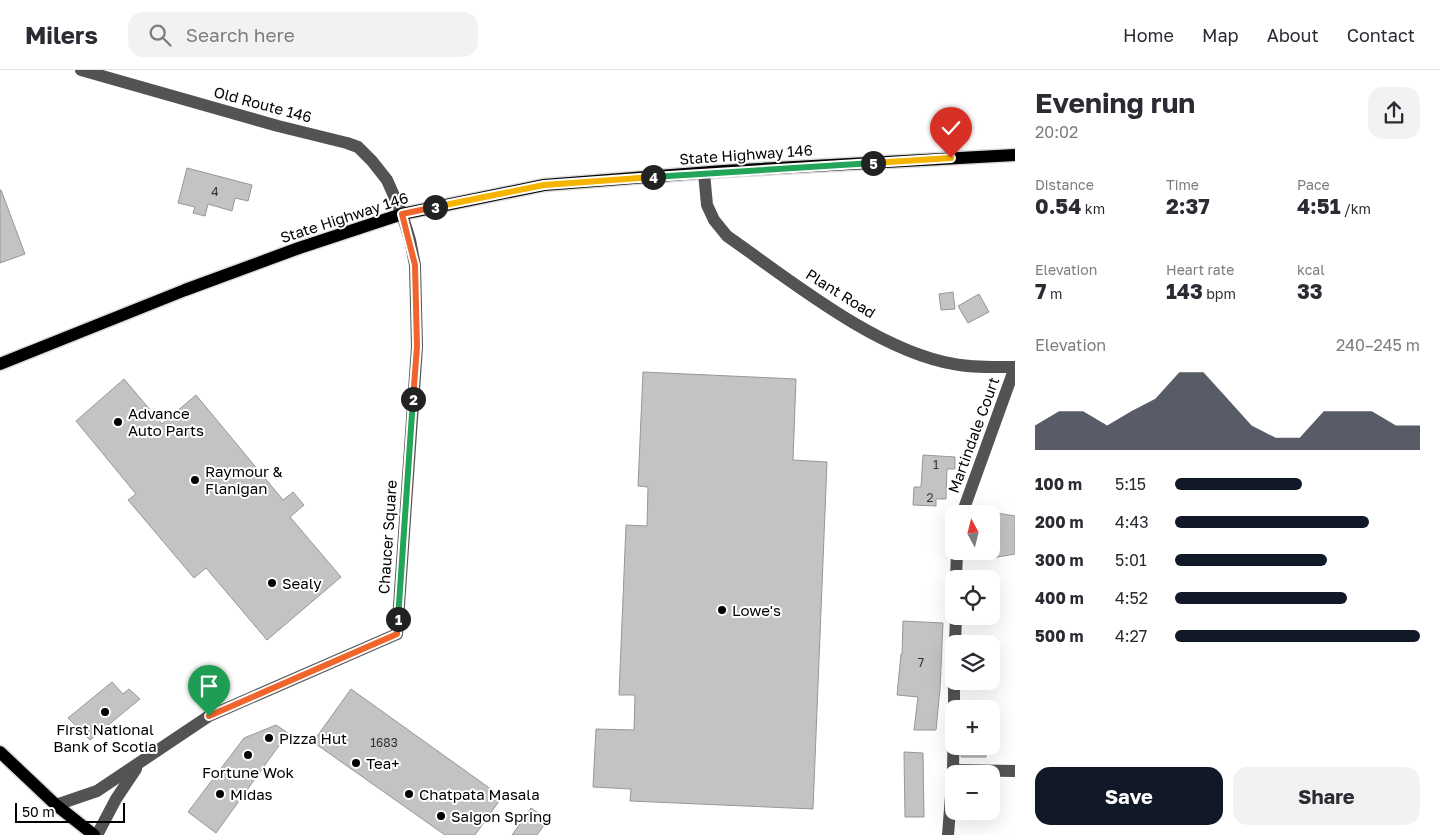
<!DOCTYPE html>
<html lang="en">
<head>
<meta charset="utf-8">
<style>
  body { margin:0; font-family:"Golos Text",sans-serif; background:#f2f2f3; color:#2b2b33; height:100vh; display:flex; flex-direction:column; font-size:19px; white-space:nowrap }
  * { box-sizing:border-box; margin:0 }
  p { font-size:16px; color:#7c7c81 }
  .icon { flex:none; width:28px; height:28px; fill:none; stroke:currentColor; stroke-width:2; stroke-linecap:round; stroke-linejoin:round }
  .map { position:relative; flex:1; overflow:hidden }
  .panel { display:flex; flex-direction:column; background:#fff; width:425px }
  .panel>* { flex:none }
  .needle { width:32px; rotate:353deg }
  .tools { position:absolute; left:945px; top:435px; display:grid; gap:10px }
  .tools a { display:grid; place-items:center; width:55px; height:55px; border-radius:10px; background:#fff; box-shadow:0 5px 20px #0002; font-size:25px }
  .scale { position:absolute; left:15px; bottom:12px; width:110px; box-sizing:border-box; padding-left:5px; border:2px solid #000; border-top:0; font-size:14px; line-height:18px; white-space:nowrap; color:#000; -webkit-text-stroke:4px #fff; paint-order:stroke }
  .pin { position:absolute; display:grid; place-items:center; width:42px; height:42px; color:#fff; margin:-51px -21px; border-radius:50% 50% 50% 0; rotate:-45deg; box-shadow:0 0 5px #0007 }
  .pin .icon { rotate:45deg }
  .km { position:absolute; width:25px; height:25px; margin:-12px; border-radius:50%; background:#222; color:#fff; font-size:14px; line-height:25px; text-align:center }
  .round { display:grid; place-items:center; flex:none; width:52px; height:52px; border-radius:15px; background:#f2f2f3 }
  .summary { display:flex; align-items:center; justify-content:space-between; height:85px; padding:0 20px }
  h1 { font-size:28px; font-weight:700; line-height:38px }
  .figures { display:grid; grid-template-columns:repeat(3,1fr); gap:8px; height:85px; padding:5px 20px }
  .figures div { display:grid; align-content:center }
  .figures b { font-size:21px; font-weight:700 }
  .figures small { font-size:14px; font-weight:400 }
  .figures p { font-size:14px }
  .chart { height:140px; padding:10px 20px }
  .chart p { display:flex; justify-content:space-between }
  .chart svg { width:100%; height:90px; margin-top:5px; fill:#111827; opacity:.7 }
  .primary-button { display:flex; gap:10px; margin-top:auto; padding:10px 20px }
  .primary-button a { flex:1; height:58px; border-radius:15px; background:#111827; color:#fff; font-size:20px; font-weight:700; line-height:58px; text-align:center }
  .primary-button a+a { background:#f2f2f3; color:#2b2b33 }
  ul { padding:0 20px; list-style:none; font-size:16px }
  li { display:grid; grid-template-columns:80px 60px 1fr; align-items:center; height:38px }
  li i { height:12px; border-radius:6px; background:#111827 }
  header { display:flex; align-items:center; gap:30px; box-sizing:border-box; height:70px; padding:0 25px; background:#fff; border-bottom:1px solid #e1e1e2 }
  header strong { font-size:24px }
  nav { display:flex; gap:28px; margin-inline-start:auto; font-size:18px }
  .search { width:350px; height:45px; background:#f2f2f3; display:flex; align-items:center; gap:12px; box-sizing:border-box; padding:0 18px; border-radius:15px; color:#7c7c81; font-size:19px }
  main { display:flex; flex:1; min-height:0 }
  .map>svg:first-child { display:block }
  .building { fill:#c3c3c3; stroke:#979797 }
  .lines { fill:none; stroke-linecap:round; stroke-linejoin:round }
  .major-casing { stroke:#dbdbdb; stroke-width:15 }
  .minor { stroke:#535353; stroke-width:12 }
  .major { stroke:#000; stroke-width:12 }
  .split-1-casing { stroke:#fff; stroke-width:10 }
  .split-2-casing { stroke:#fff; stroke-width:10 }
  .split-3-casing { stroke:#fff; stroke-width:10 }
  .split-4-casing { stroke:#fff; stroke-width:10 }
  .split-5-casing { stroke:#fff; stroke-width:10 }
  .split-6-casing { stroke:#fff; stroke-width:10 }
  .split-1 { stroke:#f0652b; stroke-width:6 }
  .split-2 { stroke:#22a559; stroke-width:6 }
  .split-3 { stroke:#f0652b; stroke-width:6 }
  .split-4 { stroke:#f5b400; stroke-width:6 }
  .split-5 { stroke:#22a559; stroke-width:6 }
  .split-6 { stroke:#f5b400; stroke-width:6 }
  .poi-dot { fill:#000; stroke:#fff; stroke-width:2 }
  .labels { text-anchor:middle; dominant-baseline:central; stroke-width:4; stroke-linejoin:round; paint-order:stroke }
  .number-label { font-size:12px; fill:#313131 }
  .street-label { font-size:15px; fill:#000; stroke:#fff }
  .poi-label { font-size:15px; fill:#000; stroke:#fff; text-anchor:start }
</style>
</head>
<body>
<header>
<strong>Milers</strong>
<div class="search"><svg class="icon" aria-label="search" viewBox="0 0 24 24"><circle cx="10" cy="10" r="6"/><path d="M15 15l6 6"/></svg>Search here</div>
<nav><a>Home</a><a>Map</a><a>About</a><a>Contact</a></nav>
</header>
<main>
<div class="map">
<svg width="1015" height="765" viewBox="0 0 1015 765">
  <rect width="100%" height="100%" fill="#fff"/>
  <g class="building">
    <path d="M187 98 252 115 248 131 235 128 232 141 208 134 205 146 193 143 195 137 178 133Z"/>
    <path d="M0 120H1L25 184 0 193Z"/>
    <path d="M953 222 955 239 941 240 939 224Z"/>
    <path d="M979 224 989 242 968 253 958 236Z"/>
    <path d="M643 302 796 309 793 390 827 392 813 739 630 731 631 719 593 717 596 659 634 660 635 625H619L626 455 647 456 648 417 638 416Z"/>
    <path d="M124 309 162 354 196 325 283 430 293 422 304 435 290 447 341 507 267 570 206 498 194 508 128 430 136 424 76 351Z"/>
    <path d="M923 385 955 387V399H947L946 429H936V436L913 435 914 417H921Z"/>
    <path d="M991 442 1015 446V484L992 488 991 476H993L996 455 991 454Z"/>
    <path d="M903 551 943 553 940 619 936 660H914L918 627 897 625 901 584H902Z"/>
    <path d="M112 612 123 624 129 619 140 629 90 670 68 648Z"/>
    <path d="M351 619 502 727 475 765H445L313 672Z"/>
    <path d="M276 655 288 663 216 763 188 742 244 668Z"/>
    <path d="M962 676H986V687H961Z"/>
    <path d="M904 682 923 683 924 747H905Z"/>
    <path d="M531 738 548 750 537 765H512Z"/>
  </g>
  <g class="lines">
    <defs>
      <g id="major">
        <path d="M0 294 185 220 299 178 402 144 544 115 723 101 1015 85"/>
        <path d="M0 682 56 735 94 765"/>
      </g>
    </defs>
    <use href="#major" class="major-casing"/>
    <g class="minor">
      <path d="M704 103 707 135 714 150 727 166C790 210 877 281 954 294 974 298 994 297 1015 297"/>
      <path d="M962 444 1015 297"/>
      <path d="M956 509 957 481"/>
      <path d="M955 574 956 546"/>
      <path d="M954 639V611"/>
      <path d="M953 700 1015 701"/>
      <path d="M56 735 97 721 209 646 397 564 417 277 415 195 410 170 402 144 387 110 372 91 358 77 347 73 278 56 81 0"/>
      <path d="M97 765 116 729 136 699"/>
      <path d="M948 765 953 700 954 649"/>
    </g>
    <use href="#major" class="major"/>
  </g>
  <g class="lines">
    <defs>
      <path id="split-1" d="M209 646 397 564 398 549"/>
      <path id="split-2" d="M398 549 413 329"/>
      <path id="split-3" d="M413 329 417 277 415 195 402 144 435 137"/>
      <path id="split-4" d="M435 137 544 115 653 107"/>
      <path id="split-5" d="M653 107 873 93"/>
      <path id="split-6" d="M873 93 951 88"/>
    </defs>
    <use href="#split-1" class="split-1-casing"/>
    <use href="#split-2" class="split-2-casing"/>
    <use href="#split-3" class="split-3-casing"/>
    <use href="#split-4" class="split-4-casing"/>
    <use href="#split-5" class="split-5-casing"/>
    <use href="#split-6" class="split-6-casing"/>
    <use href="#split-1" class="split-1"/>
    <use href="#split-2" class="split-2"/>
    <use href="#split-3" class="split-3"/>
    <use href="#split-4" class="split-4"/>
    <use href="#split-5" class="split-5"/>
    <use href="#split-6" class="split-6"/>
  </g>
  <g class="poi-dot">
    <circle cx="118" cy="352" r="5"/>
    <circle cx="195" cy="410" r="5"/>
    <circle cx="272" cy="513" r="5"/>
    <circle cx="722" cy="540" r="5"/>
    <circle cx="105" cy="642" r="5"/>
    <circle cx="269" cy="668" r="5"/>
    <circle cx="248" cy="685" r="5"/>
    <circle cx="356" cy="693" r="5"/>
    <circle cx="220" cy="724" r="5"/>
    <circle cx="409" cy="724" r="5"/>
    <circle cx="441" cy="746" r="5"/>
  </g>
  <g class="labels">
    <g class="number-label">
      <text x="215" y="121">4</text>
      <text x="936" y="394">1</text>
      <text x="930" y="427">2</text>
      <text x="921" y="592">7</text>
      <text x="384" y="672">1683</text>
    </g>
    <g class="street-label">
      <text transform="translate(263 34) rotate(15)">Old Route 146</text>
      <text transform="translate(746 84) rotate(-4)">State Highway 146</text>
      <text transform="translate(344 147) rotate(-18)">State Highway 146</text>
      <text transform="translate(841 223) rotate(32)">Plant Road</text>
      <text transform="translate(973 365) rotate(-70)">Martindale Court</text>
      <text transform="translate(387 467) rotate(-86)">Chaucer Square</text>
    </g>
    <g class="poi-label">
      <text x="128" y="343">Advance<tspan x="128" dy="17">Auto Parts</tspan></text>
      <text x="205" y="401">Raymour &amp;<tspan x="205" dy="17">Flanigan</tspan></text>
      <text x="282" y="513">Sealy</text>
      <text x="732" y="540">Lowe's</text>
      <text x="105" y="659" text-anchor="middle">First National<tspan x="105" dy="17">Bank of Scotia</tspan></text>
      <text x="279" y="668">Pizza Hut</text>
      <text x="366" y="693">Tea+</text>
      <text x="248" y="702" text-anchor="middle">Fortune Wok</text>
      <text x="230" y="724">Midas</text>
      <text x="419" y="724">Chatpata Masala</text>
      <text x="451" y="746">Saigon Spring</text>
    </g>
  </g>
</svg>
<div class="tools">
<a><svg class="needle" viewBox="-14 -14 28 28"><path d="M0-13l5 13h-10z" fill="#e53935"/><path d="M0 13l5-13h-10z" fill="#7c7c81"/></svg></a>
<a><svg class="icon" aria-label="locate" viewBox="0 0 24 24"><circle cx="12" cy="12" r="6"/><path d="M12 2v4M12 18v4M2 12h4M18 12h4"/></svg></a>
<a><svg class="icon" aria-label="layers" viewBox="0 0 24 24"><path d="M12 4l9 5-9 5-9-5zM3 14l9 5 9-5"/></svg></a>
<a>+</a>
<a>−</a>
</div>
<div class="scale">50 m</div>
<div class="pin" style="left:209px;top:646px;background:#1e9e55"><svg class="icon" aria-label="arrive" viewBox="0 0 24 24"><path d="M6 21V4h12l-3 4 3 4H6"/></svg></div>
<div class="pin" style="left:951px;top:88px;background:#d93025"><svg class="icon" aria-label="check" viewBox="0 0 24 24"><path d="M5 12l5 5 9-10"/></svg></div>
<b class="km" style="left:398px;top:549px">1</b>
<b class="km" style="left:413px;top:329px">2</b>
<b class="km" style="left:435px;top:137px">3</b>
<b class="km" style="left:653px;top:107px">4</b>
<b class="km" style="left:873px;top:93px">5</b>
</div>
<section class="panel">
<div class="summary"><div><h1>Evening run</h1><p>20:02</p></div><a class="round"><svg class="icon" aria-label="share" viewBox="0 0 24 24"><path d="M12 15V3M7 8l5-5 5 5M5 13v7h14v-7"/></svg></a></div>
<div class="figures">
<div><p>Distance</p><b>0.54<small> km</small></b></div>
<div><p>Time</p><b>2:37</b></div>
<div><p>Pace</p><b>4:51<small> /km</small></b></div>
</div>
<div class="figures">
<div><p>Elevation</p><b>7<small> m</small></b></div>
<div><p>Heart rate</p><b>143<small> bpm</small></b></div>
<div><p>kcal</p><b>33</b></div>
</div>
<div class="chart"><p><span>Elevation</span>240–245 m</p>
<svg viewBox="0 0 160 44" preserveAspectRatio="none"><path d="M0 44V32L10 25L20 25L30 32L40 25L50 19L60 6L70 6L80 19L90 32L100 38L110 38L120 25L130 25L140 25L150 32L160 32V44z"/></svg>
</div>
<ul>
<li><b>100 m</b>5:15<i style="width:52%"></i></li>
<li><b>200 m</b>4:43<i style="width:79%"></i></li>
<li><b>300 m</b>5:01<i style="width:62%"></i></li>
<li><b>400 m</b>4:52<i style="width:70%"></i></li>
<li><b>500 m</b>4:27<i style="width:100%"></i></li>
</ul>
<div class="primary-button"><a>Save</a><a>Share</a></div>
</section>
</main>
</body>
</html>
